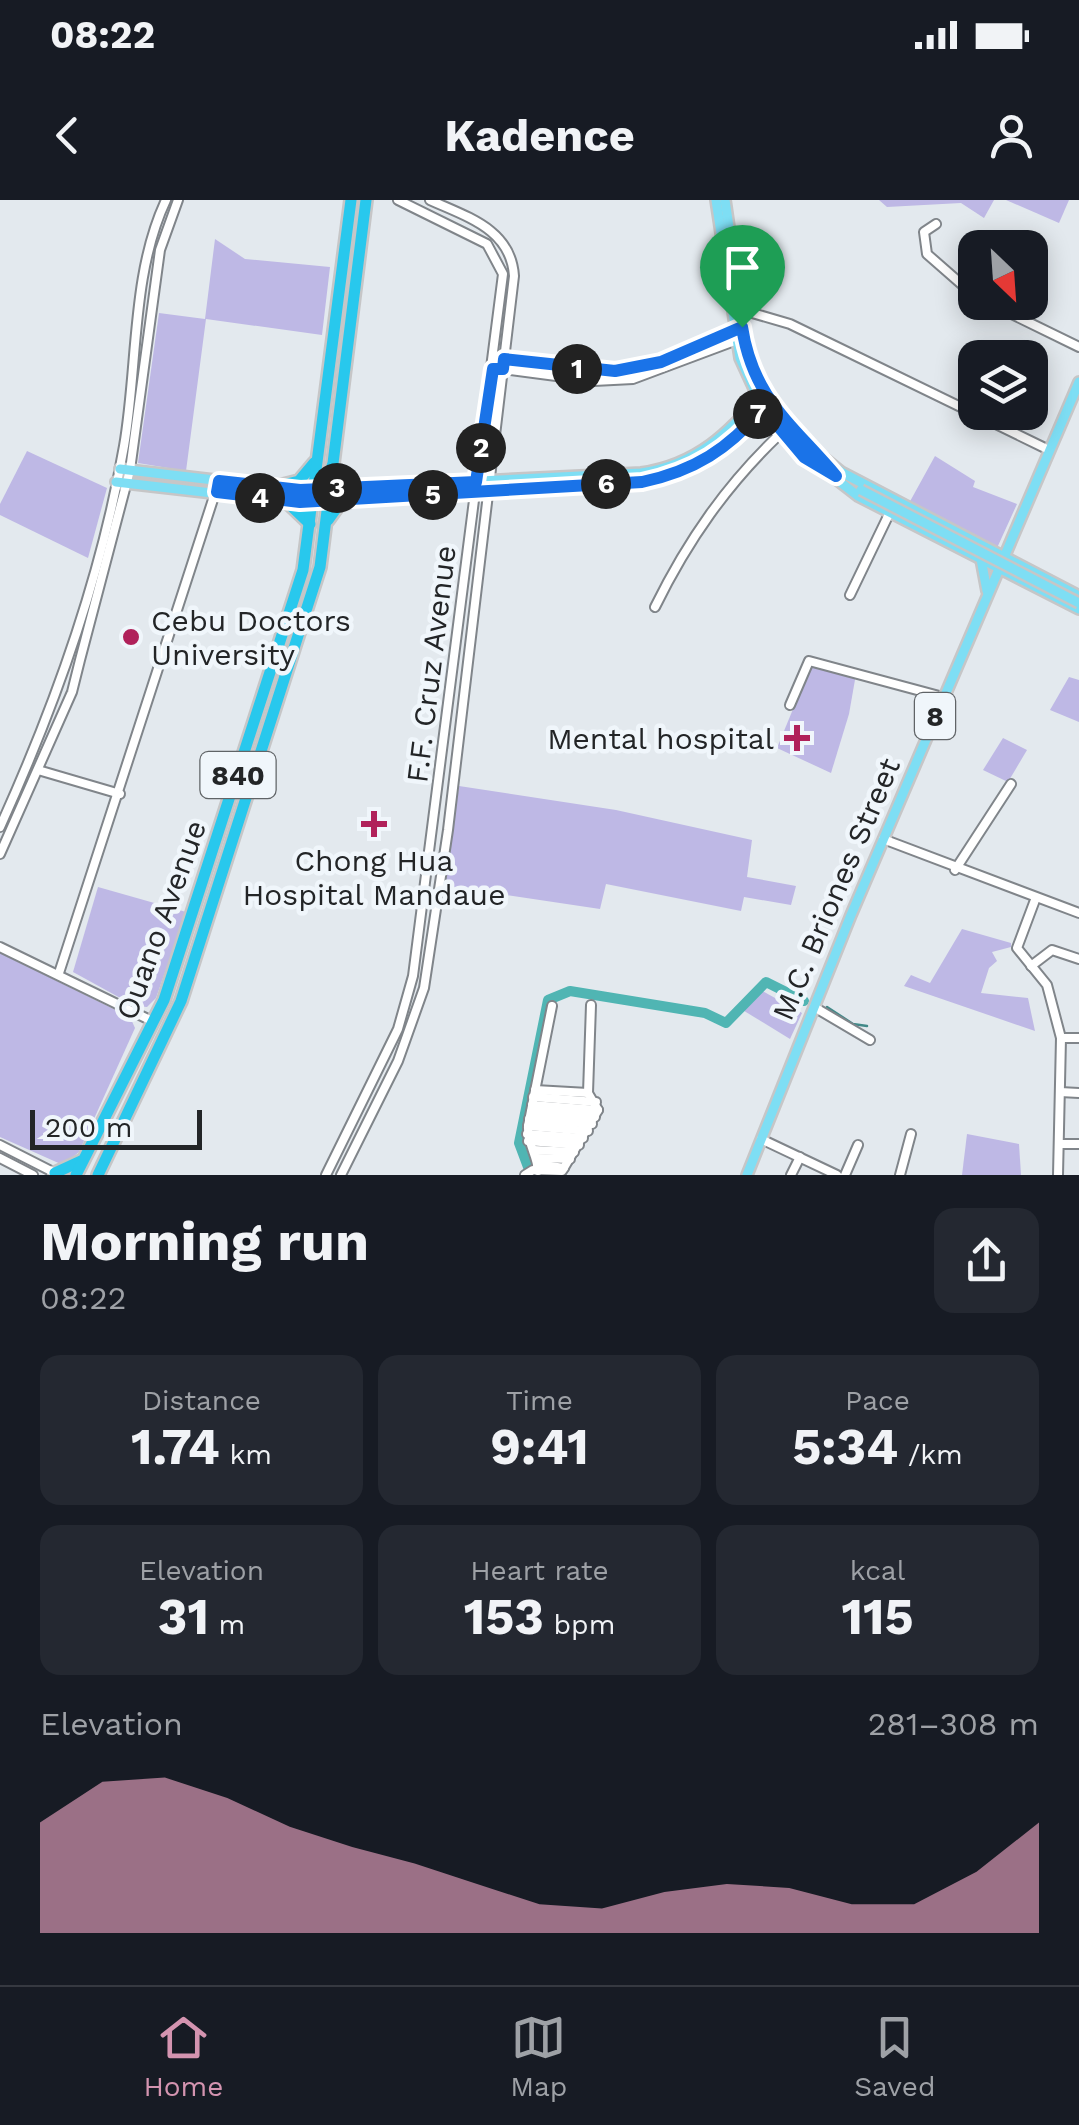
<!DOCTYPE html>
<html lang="en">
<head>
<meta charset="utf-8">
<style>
  body { margin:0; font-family:"Work Sans",sans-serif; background:#242831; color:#f1f3f6; height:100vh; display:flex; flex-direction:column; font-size:38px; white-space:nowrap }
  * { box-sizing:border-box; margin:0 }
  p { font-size:32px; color:#9ea1a6 }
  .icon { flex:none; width:55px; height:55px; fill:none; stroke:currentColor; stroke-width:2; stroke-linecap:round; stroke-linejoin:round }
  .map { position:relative; height:975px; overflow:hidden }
  .sheet { display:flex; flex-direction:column; background:#171b24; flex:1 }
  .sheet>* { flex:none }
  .needle { width:65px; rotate:155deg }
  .fabs { position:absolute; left:958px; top:30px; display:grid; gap:20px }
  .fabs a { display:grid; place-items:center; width:90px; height:90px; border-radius:20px; background:#171b24; box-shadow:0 5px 25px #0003; font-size:50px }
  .scale { position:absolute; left:30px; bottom:25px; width:172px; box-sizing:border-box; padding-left:10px; border:5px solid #232527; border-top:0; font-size:28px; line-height:35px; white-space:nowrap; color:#232527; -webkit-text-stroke:8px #f0f6fb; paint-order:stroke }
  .pin { position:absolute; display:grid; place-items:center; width:85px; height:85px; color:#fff; margin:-102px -42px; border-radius:50% 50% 50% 0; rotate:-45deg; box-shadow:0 0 10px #0007 }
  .pin .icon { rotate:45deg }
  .km { position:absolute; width:50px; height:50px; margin:-25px; border-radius:50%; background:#222; color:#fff; font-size:28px; line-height:50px; text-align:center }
  .round { display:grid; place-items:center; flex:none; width:105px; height:105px; border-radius:20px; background:#242831 }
  .summary { display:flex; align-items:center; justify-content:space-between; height:170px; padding:0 40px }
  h1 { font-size:55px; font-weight:700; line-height:75px }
  .figures { display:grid; grid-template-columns:repeat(3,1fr); gap:15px; height:170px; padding:10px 40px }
  .figures div { display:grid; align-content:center; border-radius:20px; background:#242831; text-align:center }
  .figures b { font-size:50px; font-weight:700 }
  .figures small { font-size:28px; font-weight:400 }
  .figures p { font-size:28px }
  .chart { height:280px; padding:20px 40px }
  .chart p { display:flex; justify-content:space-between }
  .chart svg { width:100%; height:180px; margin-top:10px; fill:#d494b0; opacity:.7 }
  .status { display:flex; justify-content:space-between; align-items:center; height:70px; padding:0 50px; background:#171b24; direction:ltr }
  .status svg { height:28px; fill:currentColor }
  header { display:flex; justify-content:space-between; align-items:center; height:130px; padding:0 40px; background:#171b24; font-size:45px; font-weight:700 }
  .dock { display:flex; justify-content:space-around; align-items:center; height:140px; border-top:2px solid #363941; background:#171b24; font-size:28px; color:#9ea1a6 }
  .dock a { display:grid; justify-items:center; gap:5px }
  .dock .current { color:#d494b0 }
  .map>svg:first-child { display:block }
  .green { fill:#beb8e5 }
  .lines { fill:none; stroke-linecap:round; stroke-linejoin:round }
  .stream { stroke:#428a89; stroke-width:2.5 }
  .river { stroke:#50b5b3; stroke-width:10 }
  .minor-casing { stroke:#80858a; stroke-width:12 }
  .major-casing { stroke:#c6c6c7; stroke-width:14 }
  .highway-casing { stroke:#c6c6c7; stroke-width:16 }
  .minor { stroke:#fff; stroke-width:8 }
  .major { stroke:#7edef4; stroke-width:9 }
  .highway { stroke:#28c8ed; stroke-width:11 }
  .major-bridge-casing { stroke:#c6c6c7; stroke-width:14; stroke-linecap:butt }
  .major-bridge { stroke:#7edef4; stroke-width:9 }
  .route-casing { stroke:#fff; stroke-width:20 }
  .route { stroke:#1a73e8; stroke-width:12 }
  .poi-dot { fill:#b0215a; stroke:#f0f6fb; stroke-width:4 }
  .labels { text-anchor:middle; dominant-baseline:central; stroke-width:9; stroke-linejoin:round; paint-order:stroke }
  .shield { fill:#f0f6fb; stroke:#606467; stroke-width:2.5 }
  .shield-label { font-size:28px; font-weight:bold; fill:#232527 }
  .poi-label { font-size:30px; fill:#232527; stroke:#f0f6fb; text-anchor:start }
  .street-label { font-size:30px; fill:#232527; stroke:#f0f6fb }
</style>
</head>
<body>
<div class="status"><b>08:22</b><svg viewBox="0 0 49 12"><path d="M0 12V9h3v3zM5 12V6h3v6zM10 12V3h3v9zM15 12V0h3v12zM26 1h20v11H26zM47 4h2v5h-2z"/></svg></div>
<header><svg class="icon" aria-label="back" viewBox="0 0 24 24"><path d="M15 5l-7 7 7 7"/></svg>Kadence<svg class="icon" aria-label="person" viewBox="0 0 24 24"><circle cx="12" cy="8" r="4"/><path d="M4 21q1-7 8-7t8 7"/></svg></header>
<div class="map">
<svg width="1079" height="975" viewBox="0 0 1079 975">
  <rect width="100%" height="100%" fill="#e3e9ee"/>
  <g class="green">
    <path d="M879 0H994L984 18 961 3 887 7Z"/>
    <path d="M1006 0H1069L1059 23Z"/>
    <path d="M215 39 245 59 330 67 322 135 206 119 186 271 138 263 159 113 205 119Z"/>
    <path d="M27 251 107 288 88 358 0 315V304Z"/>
    <path d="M935 256 975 281 973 287 1017 304 997 348 908 305Z"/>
    <path d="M812 463 856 474 849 514 831 573 777 548Z"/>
    <path d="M1069 477 1079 480V522L1050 510Z"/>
    <path d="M1003 538 1027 550 1008 582 983 570Z"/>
    <path d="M459 586 616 610 752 640 747 677 796 686 791 705 744 697 741 711 606 684 600 709 445 686Z"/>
    <path d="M98 687 186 712 156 798 147 807 135 806 73 772Z"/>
    <path d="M962 729 1011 743V747L992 752 997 761 989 768 981 793 1028 798 1035 831 904 786 911 775 930 783Z"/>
    <path d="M0 753 130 817 135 828 79 952 63 965 0 937Z"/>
    <path d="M759 789 802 813 790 839 741 809Z"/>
    <path d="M967 934 1019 944 1021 975H962Z"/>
  </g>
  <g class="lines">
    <path class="stream" d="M827 807 853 824 867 826"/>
    <path class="river" d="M531 975 519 943 548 800 570 791 705 813 726 823 766 782 804 801"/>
    <defs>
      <g id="minor">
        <path d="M936 24 924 32 927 54 975 96"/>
        <path d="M987 102 1079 147"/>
        <path d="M735 108 790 124 1049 250"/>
        <path d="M503 159 615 171 661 162 740 128"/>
        <path d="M502 169 594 181 633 179 740 139"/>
        <path d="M850 395 890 312"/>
        <path d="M655 407C688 340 727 284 781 233"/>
        <path d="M790 505 809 461 943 497"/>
        <path d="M38 570 120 594"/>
        <path d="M0 627C55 506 101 378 124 246 138 166 131 74 166 0"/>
        <path d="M883 639 1079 713"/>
        <path d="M0 654 72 492 80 460 130 270 160 50 178 0"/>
        <path d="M955 670 1011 584"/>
        <path d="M1035 700 1017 748 1047 785 1061 838 1058 975"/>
        <path d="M0 747 154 822"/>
        <path d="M1031 766 1052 750 1079 759"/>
        <path d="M59 773 219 281"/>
        <path d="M814 807 870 840"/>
        <path d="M1061 838H1079"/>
        <path d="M535 890 588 893"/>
        <path d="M1060 892 1079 893"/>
        <path d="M533 897 596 902"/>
        <path d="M532 905 598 910"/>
        <path d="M531 912 595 917"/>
        <path d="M529 919 592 924"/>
        <path d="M528 926 588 931"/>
        <path d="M527 934 583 938"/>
        <path d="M761 939 837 975"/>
        <path d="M528 941 579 945"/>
        <path d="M1059 944H1079"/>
        <path d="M0 945 59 975"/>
        <path d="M534 950 574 952"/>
        <path d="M0 958 33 975"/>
        <path d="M537 958 570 959"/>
        <path d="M537 964 564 968"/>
        <path d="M538 971C537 954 527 944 528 926L552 806"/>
        <path d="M326 975 398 829 413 776 503 74 487 44 398 0"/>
        <path d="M341 975 398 861 424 788 448 630 514 76C511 29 467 17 430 0"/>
        <path d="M525 975 533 970 562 971 598 910 588 893 591 805"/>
        <path d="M791 975 800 957"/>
        <path d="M845 975 858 945"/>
        <path d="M900 975 911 934"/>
      </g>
      <g id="major">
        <path d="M716 0 740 158 763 208 791 244 858 296 1079 409"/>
        <path d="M725 0 748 157 764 192 792 232 841 272 1079 396"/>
        <path d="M120 269 300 290 641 273C697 265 729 233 764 192"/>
        <path d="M116 282 300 303 641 282C699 271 732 244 769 201"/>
        <path d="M981 359 987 391"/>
        <path d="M747 975 851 715 1079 182"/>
      </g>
      <g id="highway">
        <path d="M332 266 340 281 357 287"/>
        <path d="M275 287 299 281 314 263"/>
        <path d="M286 301 310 324"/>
        <path d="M328 320 338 306 356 299"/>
        <path d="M55 973 81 961"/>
        <path d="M76 975 164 800 303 370 351 0"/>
        <path d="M98 975 181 801 320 367 366 0"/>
      </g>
    </defs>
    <use href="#minor" class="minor-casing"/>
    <use href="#major" class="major-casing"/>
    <use href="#highway" class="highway-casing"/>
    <use href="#minor" class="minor"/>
    <use href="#major" class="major"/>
    <use href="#highway" class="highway"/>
    <defs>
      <path id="major-bridge" d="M861 290 1079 403"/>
    </defs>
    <use href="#major-bridge" class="major-bridge-casing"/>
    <use href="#major-bridge" class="major-bridge"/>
  </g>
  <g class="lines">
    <defs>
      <path id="route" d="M742 127C753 199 793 225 836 276L804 257 763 208C729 249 694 271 642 282L300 302 217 292 219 281 300 290 476 282 493 169H503L504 159 615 171 661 162Z"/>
    </defs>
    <use href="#route" class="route-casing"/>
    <use href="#route" class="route"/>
  </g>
  <g class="poi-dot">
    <circle cx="131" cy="437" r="10"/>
    <path d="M792 523h10v10h10v10h-10v10h-10v-10h-10v-10h10z"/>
    <path d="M369 609h10v10h10v10h-10v10h-10v-10h-10v-10h10z"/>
  </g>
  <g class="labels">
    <g class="shield">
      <rect x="915" y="493" width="40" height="46" rx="8"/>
      <rect x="200.5" y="552" width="75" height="46" rx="8"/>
    </g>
    <g class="shield-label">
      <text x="935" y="516">8</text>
      <text x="238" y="575">840</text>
    </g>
    <g class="poi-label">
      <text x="151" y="420">Cebu Doctors<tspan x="151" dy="34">University</tspan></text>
      <text x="774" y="538" text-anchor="end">Mental hospital</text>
      <text x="374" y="660" text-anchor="middle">Chong Hua<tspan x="374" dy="34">Hospital Mandaue</tspan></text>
    </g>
    <g class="street-label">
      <text transform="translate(431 464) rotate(-83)">F.F. Cruz Avenue</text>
      <text transform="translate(836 689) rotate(-67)">M.C. Briones Street</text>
      <text transform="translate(161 720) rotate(-70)">Ouano Avenue</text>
    </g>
  </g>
</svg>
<div class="fabs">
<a><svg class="needle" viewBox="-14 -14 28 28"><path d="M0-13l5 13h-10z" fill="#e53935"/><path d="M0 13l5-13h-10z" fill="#9ea1a6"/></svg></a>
<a><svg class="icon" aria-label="layers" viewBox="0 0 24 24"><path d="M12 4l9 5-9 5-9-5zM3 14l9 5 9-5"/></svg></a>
</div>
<div class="scale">200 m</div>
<div class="pin" style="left:742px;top:127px;background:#1e9e55"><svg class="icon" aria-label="arrive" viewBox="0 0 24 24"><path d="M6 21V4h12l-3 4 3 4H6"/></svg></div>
<b class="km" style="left:577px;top:169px">1</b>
<b class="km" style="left:481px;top:248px">2</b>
<b class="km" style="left:337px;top:288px">3</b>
<b class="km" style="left:260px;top:298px">4</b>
<b class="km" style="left:433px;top:295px">5</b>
<b class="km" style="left:606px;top:284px">6</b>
<b class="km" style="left:758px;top:214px">7</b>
</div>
<section class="sheet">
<div class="summary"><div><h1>Morning run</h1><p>08:22</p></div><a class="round"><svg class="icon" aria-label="share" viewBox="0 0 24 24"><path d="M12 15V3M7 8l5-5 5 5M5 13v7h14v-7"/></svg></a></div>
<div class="figures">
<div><p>Distance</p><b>1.74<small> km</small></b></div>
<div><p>Time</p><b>9:41</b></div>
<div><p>Pace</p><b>5:34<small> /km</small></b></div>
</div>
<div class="figures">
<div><p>Elevation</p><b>31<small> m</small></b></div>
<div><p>Heart rate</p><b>153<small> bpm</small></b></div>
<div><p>kcal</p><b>115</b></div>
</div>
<div class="chart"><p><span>Elevation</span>281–308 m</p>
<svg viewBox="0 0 160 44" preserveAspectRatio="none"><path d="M0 44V17L10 7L20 6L30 11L40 18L50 23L60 27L70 32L80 37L90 38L100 34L110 32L120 33L130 37L140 37L150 29L160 17V44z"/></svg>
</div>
</section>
<nav class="dock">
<a class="current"><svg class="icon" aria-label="home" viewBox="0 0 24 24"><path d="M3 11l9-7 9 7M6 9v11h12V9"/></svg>Home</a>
<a><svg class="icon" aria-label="map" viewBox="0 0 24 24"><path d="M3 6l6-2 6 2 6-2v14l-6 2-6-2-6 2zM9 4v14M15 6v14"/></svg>Map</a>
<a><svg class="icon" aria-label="saved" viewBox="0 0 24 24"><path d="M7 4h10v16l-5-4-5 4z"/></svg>Saved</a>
</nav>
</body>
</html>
